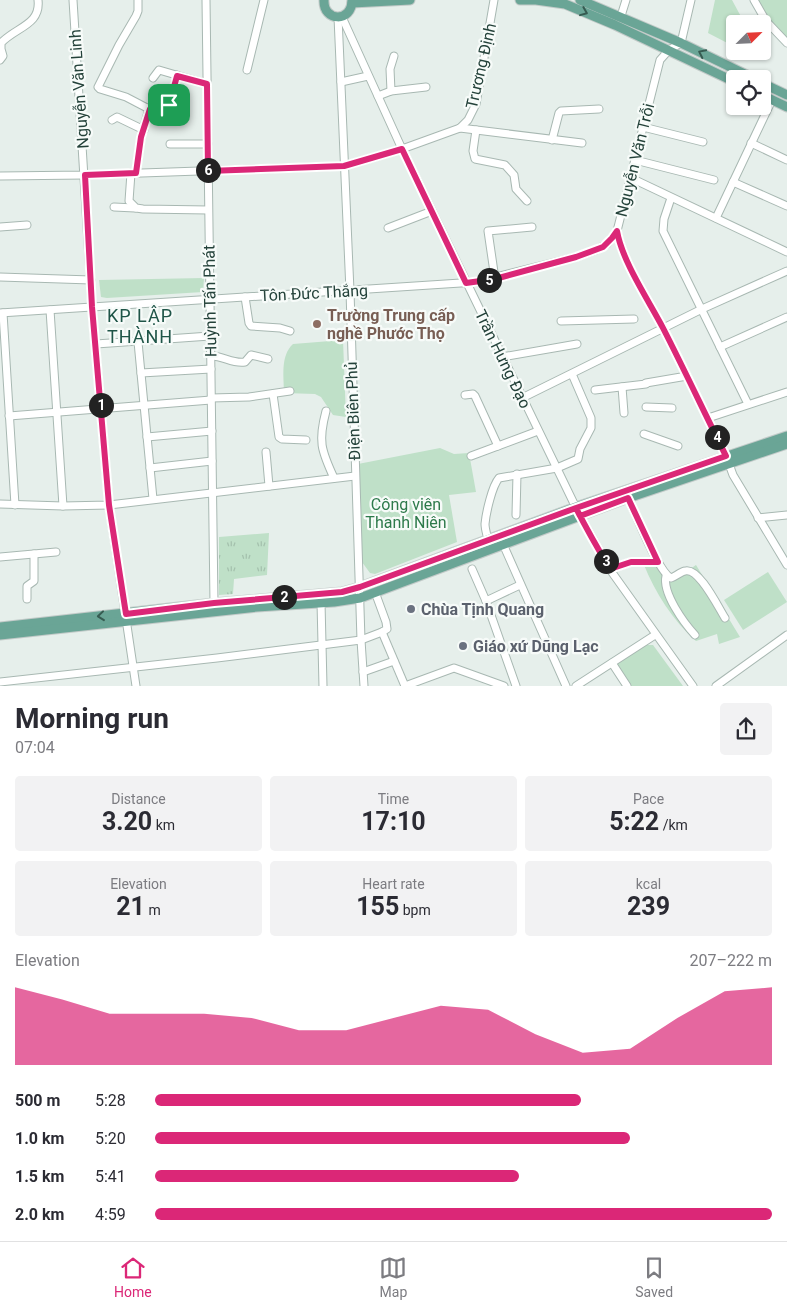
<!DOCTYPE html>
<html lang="en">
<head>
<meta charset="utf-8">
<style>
  body { margin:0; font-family:Roboto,sans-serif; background:#f2f2f3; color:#2b2b33; height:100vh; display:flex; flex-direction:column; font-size:19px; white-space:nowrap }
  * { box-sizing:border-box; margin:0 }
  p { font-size:16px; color:#7c7c81 }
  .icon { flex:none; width:28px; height:28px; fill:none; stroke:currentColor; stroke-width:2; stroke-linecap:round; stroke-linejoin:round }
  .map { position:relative; height:686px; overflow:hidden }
  .details { display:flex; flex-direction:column; background:#fff; flex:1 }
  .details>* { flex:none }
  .needle { width:32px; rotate:66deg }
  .controls { position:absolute; left:726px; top:15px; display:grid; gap:10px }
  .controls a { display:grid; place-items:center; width:45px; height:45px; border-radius:5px; background:#fff; box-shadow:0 1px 4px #0004; font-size:25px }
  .pin { position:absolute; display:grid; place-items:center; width:42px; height:42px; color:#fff; margin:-21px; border-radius:10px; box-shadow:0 2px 8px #0006 }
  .km { position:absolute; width:25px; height:25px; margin:-12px; border-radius:50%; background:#222; color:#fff; font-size:14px; line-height:25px; text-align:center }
  .round { display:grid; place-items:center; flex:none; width:52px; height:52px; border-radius:5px; background:#f2f2f3 }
  .overview { display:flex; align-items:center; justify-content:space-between; height:85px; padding:0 15px }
  h1 { font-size:28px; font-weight:700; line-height:38px }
  .stats { display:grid; grid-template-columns:repeat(3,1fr); gap:8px; height:85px; padding:5px 15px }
  .stats div { display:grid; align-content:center; border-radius:5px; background:#f2f2f3; text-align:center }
  .stats b { font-size:25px; font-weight:700 }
  .stats small { font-size:14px; font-weight:400 }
  .stats p { font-size:14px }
  .chart { height:140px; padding:10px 15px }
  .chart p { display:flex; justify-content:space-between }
  .chart svg { width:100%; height:90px; margin-top:5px; fill:#db2777; opacity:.7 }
  ul { padding:0 15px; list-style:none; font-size:16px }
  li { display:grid; grid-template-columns:80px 60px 1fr; align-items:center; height:38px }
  li i { height:12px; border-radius:6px; background:#db2777 }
  .tabs { display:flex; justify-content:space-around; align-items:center; height:70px; border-top:1px solid #e1e1e2; background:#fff; font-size:14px; color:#7c7c81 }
  .tabs a { display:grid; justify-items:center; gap:2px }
  .tabs .on { color:#db2777 }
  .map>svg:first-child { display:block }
  .grass { fill:url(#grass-tufts) }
  .green { fill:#bfe0c8 }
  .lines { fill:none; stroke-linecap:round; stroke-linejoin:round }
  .minor-casing { stroke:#a8b8b2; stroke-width:9 }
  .major-casing { stroke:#c2cac8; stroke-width:11 }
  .minor { stroke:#fff; stroke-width:7 }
  .major { stroke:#6aa596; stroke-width:9 }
  .oneway { stroke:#365b51 }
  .route-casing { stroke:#fff; stroke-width:10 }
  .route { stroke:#db2777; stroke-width:6 }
  .education-dot { fill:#8d6e63; stroke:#f7fbf9; stroke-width:2 }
  .worship-dot { fill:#6b7280; stroke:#f7fbf9; stroke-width:2 }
  .labels { text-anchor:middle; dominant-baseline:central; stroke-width:4.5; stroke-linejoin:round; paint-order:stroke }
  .street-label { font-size:16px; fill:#24423a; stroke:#f7fbf9 }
  .education-label { font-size:16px; font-weight:bold; fill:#785e54; stroke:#f7fbf9; text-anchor:start }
  .park-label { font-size:16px; fill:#2d7a4b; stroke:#f7fbf9 }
  .worship-label { font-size:16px; font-weight:bold; fill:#5b616d; stroke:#f7fbf9; text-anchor:start }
  .neighbourhood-label { font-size:18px; letter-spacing:1px; fill:#1f5548; stroke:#f7fbf9 }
</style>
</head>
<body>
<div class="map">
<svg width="787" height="686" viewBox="0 0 787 686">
  <defs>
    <pattern id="grass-tufts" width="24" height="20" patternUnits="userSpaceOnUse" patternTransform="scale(1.25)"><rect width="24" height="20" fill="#bfe0c8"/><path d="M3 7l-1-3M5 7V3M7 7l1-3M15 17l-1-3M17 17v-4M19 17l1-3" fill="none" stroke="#a4c1ad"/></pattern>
  </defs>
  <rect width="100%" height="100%" fill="#e6efeb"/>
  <path class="grass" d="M269 533 267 575 234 579 233 594 219 595V537Z"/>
  <g class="green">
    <path d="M715 0H732L745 24H735V47L708 33Z"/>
    <path d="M758 0H787V39L768 18Z"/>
    <path d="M204 278 203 292 107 298 101 297 99 280Z"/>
    <path d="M343 340 346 417 333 415 321 397 315 394 284 393C284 377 280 356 293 344Z"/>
    <path d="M440 448 454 454 469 453 476 492 449 495 457 542 375 574 370 573 362 562 358 464Z"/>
    <path d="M658 564 667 584 696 565 740 637 719 644 717 634 696 641C673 621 655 592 644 565Z"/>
    <path d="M768 572 787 602 743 630 724 600Z"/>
    <path d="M645 645H653L683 686H631L617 664Z"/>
  </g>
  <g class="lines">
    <defs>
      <g id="minor">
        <path d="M73 0 92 307 109 505 136 686"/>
        <path d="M138 0V11L136 16 119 45 98 87 100 89 126 97 149 109H165L169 105 177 75"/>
        <path d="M206 0 214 603"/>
        <path d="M691 0 681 43 669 50 660 60 617 231C622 261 649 301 663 328 685 371 705 414 726 456"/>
        <path d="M754 0 766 21 787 43"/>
        <path d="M621 16 626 0"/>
        <path d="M338 17 350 291 361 640 364 686"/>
        <path d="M342 17 402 149 580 516 611 571 693 686"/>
        <path d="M0 60 3 56 1 49V43C16 27 41 25 38 0"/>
        <path d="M247 70 264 0"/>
        <path d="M153 78 159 70 207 84"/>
        <path d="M341 82 368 76"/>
        <path d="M391 91 390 69 394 56"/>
        <path d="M378 96 391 91 426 87"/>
        <path d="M112 120 117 117 144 130"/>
        <path d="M643 127 703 142"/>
        <path d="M460 128 582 143"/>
        <path d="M476 130 473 151 475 159 505 165 514 175 516 189 527 201"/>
        <path d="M552 140 559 113 561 111 599 109"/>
        <path d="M751 143 787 160"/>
        <path d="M170 144H208"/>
        <path d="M635 160 714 180"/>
        <path d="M131 173 129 201 136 208 143 209 208 210"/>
        <path d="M136 173 141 137 149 109"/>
        <path d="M0 176 85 175 344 166 402 149 460 128 468 120 476 104 494 0"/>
        <path d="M631 178 787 252"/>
        <path d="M733 182 787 206"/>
        <path d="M671 198 664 219 663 231 748 404"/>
        <path d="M114 207 135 208"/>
        <path d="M716 218 772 100"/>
        <path d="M0 227 27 225"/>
        <path d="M388 228 432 211"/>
        <path d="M0 277 91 280"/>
        <path d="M495 279 488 231 532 227"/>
        <path d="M245 297 249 323 251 326 280 328 290 331"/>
        <path d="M50 310 63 506"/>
        <path d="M0 313 476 282 576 257 596 250 607 244 617 231"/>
        <path d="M3 313 15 505"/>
        <path d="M561 321 634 319"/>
        <path d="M138 342 153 499"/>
        <path d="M96 344 210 336"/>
        <path d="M720 347 787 317"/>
        <path d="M211 356C224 356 232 364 245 362L251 355 268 359"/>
        <path d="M502 357 577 344"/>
        <path d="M141 373 211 369"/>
        <path d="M646 383 687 376"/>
        <path d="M622 387 624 413"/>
        <path d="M595 390 646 384"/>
        <path d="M273 394 279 437 282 439 306 440"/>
        <path d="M465 395 473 394 475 396 498 446"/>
        <path d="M211 398 249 397 290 391"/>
        <path d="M522 398 702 309 787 271"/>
        <path d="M646 407 672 408"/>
        <path d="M326 411C318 441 321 450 334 478"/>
        <path d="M9 416 211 400"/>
        <path d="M708 418 787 392"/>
        <path d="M644 434 678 446"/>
        <path d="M147 437 212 431"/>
        <path d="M266 452 269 486"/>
        <path d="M471 456 538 431"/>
        <path d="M729 464 733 475 787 565"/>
        <path d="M150 468 212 461"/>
        <path d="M628 498C636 514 658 572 671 578 675 577 680 572 685 571 699 567 718 607 725 618"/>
        <path d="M0 504 63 506 109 505 355 476"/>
        <path d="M516 515 517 474"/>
        <path d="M758 518 787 515"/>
        <path d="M488 540C487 535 485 529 485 524 486 513 492 486 499 478L557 468 578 459 580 449 591 428V418L572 374"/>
        <path d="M503 544 566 686"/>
        <path d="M0 557 56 552"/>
        <path d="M472 569 486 601 516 686"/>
        <path d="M610 569 631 562H658"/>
        <path d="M666 576C662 593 684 623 695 635"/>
        <path d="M27 599V586L34 581V554"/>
        <path d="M486 601 520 585"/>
        <path d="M321 602 323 686"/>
        <path d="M382 632 405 686"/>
        <path d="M612 663 627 686"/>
        <path d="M363 672 394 661"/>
        <path d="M0 682 217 658 361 640 382 632 387 629 386 622 375 592"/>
        <path d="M405 686 454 668 504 686"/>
        <path d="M576 686 655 635"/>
        <path d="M716 686 787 635"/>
      </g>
      <g id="major">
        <path d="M324 0C323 22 352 23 352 0"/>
        <path d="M520 0H536L565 4 615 25 735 82"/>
        <path d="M580 0 681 43 755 79"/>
        <path d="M352 3 410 0"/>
        <path d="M762 83 787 95"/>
        <path d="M762 95 787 107"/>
        <path d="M0 627 214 603 342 592 360 587 576 507 787 436"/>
        <path d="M0 635 257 607 334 602 360 598 628 498 787 444"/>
      </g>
    </defs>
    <use href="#minor" class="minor-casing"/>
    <use href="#major" class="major-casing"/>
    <use href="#minor" class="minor"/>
    <use href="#major" class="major"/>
  </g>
  <defs><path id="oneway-chevron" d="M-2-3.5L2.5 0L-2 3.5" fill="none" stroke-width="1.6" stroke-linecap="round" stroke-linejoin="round" transform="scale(1.25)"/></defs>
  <g class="oneway">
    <use href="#oneway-chevron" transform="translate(584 12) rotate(22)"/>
    <use href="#oneway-chevron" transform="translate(702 53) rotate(-154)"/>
    <use href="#oneway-chevron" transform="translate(101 616) rotate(174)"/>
  </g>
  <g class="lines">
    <defs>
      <path id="route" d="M169 105 165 109H150L141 137 136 173 85 175 92 307 109 505 126 614 214 603 342 592 360 587 576 508C586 528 598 549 610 569L631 562H658L628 498 580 516 576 508 726 456C705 414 685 371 663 328 649 301 622 261 617 231L612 238 603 247 576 257 495 279 466 283 402 149 344 166 208 171 207 84 177 76 169 105"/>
    </defs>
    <use href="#route" class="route-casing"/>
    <use href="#route" class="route"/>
  </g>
  <circle class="education-dot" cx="317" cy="324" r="5"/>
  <g class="worship-dot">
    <circle cx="411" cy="609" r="5"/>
    <circle cx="463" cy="646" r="5"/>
  </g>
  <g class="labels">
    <g class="street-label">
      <text transform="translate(481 66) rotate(-77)">Trương Định</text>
      <text transform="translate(79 89) rotate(-94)">Nguyễn Văn Linh</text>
      <text transform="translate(635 160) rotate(-76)">Nguyễn Văn Trỗi</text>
      <text transform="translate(314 293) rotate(-3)">Tôn Đức Thắng</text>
      <text transform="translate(210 301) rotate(-91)">Huỳnh Tấn Phát</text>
      <text transform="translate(503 359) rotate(64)">Trần Hưng Đạo</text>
      <text transform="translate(353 411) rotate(-92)">Điện Biên Phủ</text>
    </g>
    <g class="education-label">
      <text x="327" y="315">Trường Trung cấp<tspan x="327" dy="18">nghề Phước Thọ</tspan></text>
    </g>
    <g class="park-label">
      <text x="406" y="504">Công viên<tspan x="406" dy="18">Thanh Niên</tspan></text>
    </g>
    <g class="worship-label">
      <text x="421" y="609">Chùa Tịnh Quang</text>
      <text x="473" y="646">Giáo xứ Dũng Lạc</text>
    </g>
    <g class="neighbourhood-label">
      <text x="140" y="315">KP LẬP<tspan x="140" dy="21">THÀNH</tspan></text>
    </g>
  </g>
</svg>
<div class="controls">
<a><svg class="needle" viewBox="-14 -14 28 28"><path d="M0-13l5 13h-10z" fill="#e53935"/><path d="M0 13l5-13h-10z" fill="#7c7c81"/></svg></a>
<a><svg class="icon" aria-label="locate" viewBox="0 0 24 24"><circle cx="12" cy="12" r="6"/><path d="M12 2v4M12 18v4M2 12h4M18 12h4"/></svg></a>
</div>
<div class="pin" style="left:169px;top:105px;background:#1e9e55"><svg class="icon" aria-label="arrive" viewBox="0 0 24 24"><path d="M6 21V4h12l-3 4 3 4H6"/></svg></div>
<b class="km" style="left:101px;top:405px">1</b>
<b class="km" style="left:284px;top:597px">2</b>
<b class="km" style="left:606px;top:561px">3</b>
<b class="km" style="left:717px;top:437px">4</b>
<b class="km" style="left:489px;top:280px">5</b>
<b class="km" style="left:208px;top:170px">6</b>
</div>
<section class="details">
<div class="overview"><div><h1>Morning run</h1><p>07:04</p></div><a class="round"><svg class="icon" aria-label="share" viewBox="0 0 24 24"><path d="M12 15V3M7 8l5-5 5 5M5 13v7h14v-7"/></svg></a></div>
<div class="stats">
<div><p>Distance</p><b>3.20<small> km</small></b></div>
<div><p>Time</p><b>17:10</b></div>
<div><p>Pace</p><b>5:22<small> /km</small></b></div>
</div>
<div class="stats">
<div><p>Elevation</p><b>21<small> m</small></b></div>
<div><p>Heart rate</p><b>155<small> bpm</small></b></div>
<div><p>kcal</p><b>239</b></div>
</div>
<div class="chart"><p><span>Elevation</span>207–222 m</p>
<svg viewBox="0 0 160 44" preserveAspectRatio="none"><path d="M0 44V6L10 12L20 19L30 19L40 19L50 21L60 27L70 27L80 21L90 15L100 17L110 29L120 38L130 36L140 21L150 8L160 6V44z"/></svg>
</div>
<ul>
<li><b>500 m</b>5:28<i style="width:69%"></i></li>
<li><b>1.0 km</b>5:20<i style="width:77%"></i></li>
<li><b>1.5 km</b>5:41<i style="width:59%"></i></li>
<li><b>2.0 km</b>4:59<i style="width:100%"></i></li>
</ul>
</section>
<nav class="tabs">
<a class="on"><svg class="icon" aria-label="home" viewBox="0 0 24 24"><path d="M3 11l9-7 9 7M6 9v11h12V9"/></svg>Home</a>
<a><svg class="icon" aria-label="map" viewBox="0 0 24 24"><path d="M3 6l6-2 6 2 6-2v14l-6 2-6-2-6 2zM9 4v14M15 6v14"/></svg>Map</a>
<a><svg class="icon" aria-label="saved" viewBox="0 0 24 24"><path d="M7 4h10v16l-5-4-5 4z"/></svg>Saved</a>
</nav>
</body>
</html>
